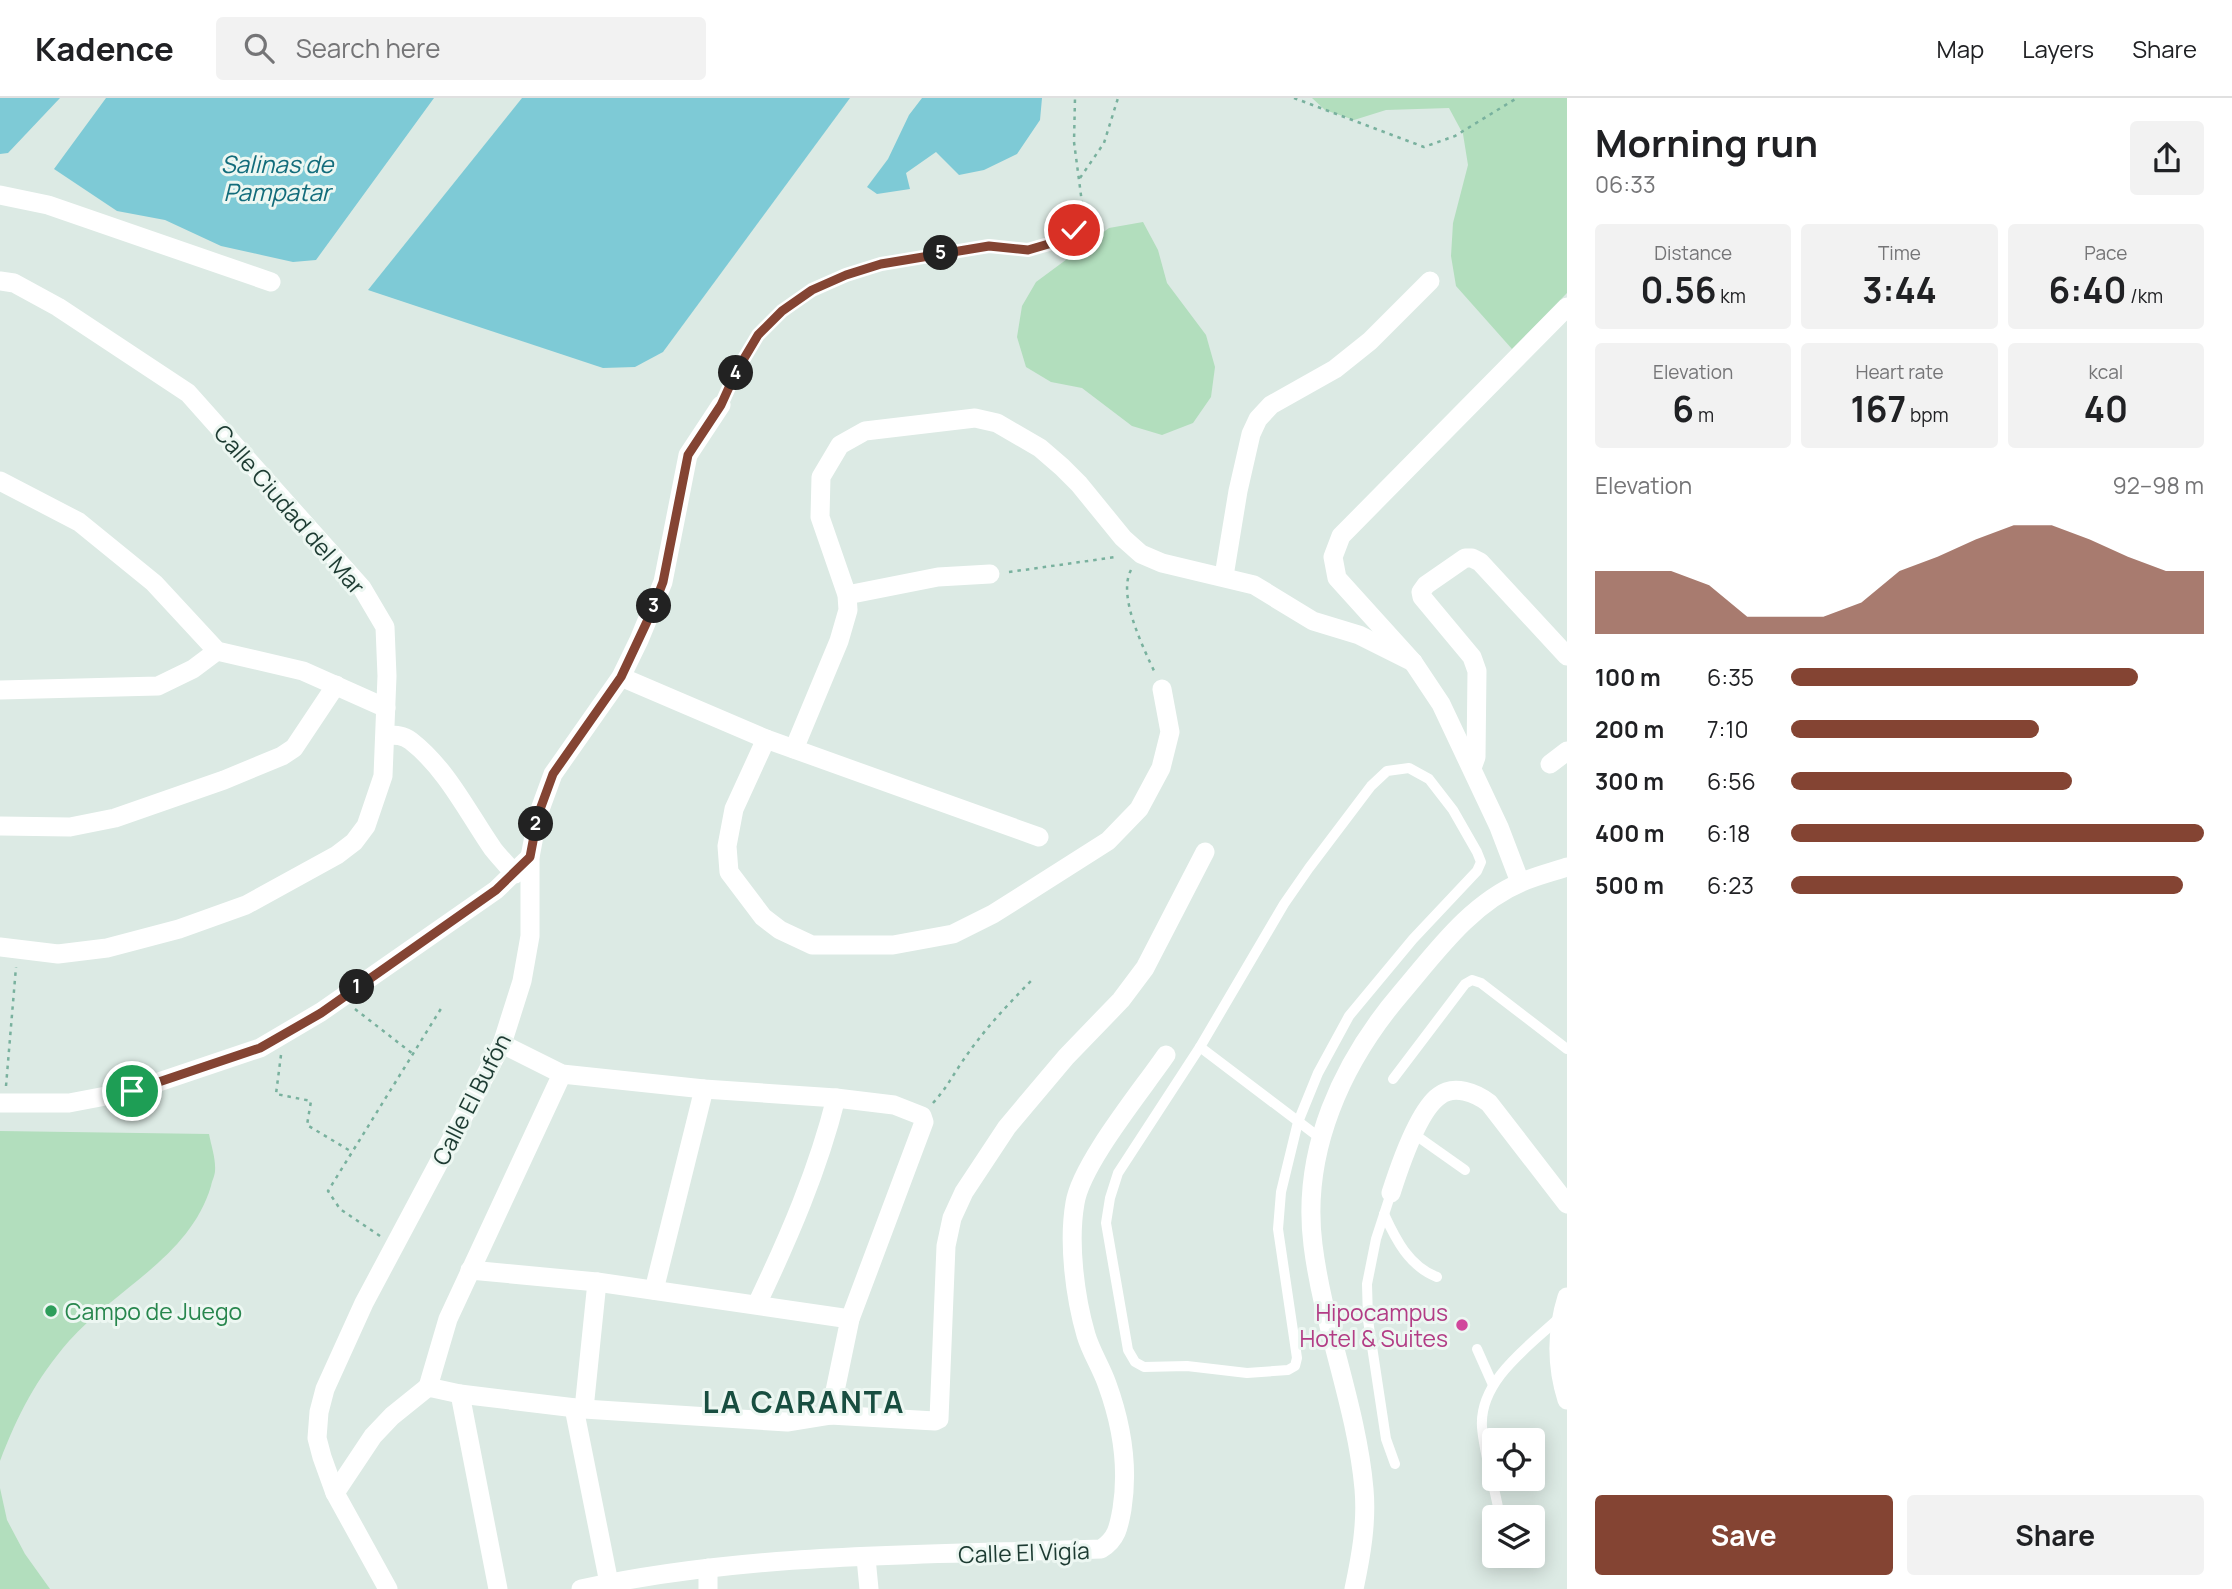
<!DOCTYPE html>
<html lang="en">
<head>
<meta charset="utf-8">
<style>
  body { margin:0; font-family:Manrope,sans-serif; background:#f2f2f2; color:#202124; height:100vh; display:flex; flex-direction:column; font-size:26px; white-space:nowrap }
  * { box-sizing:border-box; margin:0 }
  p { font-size:23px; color:#757577 }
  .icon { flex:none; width:38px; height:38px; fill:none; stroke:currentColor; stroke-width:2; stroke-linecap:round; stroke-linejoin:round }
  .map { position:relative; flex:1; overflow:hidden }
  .panel { display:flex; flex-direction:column; background:#fff; width:665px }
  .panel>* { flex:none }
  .controls { position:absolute; left:1482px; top:1330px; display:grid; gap:14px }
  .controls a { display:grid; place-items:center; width:63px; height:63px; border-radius:7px; background:#fff; box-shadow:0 4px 18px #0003; font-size:35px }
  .pin { position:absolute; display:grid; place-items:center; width:60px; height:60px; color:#fff; margin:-30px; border:4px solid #fff; border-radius:50%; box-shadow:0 2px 7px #0007 }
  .km { position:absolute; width:35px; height:35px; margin:-18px; border-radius:50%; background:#222; color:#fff; font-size:19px; line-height:35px; text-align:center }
  .round { display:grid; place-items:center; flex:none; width:74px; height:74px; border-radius:7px; background:#f2f2f2 }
  .headline { display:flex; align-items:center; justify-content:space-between; height:119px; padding:0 28px }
  h1 { font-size:38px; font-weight:700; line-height:52px }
  .stats { display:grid; grid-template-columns:repeat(3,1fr); gap:10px; height:119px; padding:7px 28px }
  .stats div { display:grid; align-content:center; border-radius:7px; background:#f2f2f2; text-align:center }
  .stats b { font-size:35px; font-weight:700 }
  .stats small { font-size:19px; font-weight:400 }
  .stats p { font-size:19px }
  .chart { height:196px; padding:14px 28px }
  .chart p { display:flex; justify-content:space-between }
  .chart svg { width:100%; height:126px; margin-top:7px; fill:#844433; opacity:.7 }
  .action { display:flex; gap:14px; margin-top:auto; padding:14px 28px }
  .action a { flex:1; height:80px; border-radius:7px; background:#844433; color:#fff; font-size:28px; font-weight:700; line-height:80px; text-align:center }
  .action a+a { background:#f2f2f2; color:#202124 }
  ul { padding:0 28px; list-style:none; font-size:23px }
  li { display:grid; grid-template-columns:112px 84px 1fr; align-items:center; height:52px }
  li i { height:18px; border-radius:9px; background:#844433 }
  header { display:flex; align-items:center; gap:42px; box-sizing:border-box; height:98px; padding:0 35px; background:#fff; border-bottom:2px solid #e0e0e0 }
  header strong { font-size:33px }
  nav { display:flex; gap:38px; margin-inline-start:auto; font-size:24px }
  .search { width:490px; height:63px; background:#f2f2f2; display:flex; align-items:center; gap:18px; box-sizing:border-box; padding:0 24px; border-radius:7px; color:#757577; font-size:26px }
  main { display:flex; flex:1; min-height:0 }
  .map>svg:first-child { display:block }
  .green { fill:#b2debd }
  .water { fill:#7ecad6 }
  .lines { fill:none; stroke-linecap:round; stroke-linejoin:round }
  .path { stroke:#79b19e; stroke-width:2.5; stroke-dasharray:3.5 5; stroke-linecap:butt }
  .lane { stroke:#fff; stroke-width:10 }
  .street { stroke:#fff; stroke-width:19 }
  .route-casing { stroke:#fff; stroke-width:14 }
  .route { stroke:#844433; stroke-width:9 }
  .leisure-dot { fill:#2e9e5b; stroke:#edf7f2; stroke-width:2.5 }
  .hotel-dot { fill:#d1479c; stroke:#edf7f2; stroke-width:2.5 }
  .labels { text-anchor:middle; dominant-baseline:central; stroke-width:6; stroke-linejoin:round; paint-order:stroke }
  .street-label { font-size:23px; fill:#1d3b32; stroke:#edf7f2 }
  .leisure-label { font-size:23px; fill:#27864d; stroke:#edf7f2; text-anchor:start }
  .hotel-label { font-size:23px; fill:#b23c85; stroke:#edf7f2; text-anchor:end }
  .water-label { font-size:24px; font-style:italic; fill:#126c7b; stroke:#edf7f2 }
  .district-label { font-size:30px; font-weight:bold; letter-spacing:2px; fill:#184e40; stroke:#edf7f2 }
</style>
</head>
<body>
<header>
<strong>Kadence</strong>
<div class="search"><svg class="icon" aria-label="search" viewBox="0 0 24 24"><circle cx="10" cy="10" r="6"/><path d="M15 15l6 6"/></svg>Search here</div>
<nav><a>Map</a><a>Layers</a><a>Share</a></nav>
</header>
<main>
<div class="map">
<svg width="1567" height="1491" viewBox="0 0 1567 1491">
  <rect width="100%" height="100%" fill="#dceae4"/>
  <g class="green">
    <path d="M1312 0H1567V195L1512 251 1456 188 1451 158 1453 125 1468 67 1463 36 1449 10 1386 12 1354 22 1325 12Z"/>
    <path d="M1143 124 1158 152 1167 185 1206 237 1215 269 1211 299 1193 325 1162 337 1132 328 1082 290 1051 284 1026 269 1017 239 1022 208 1036 184 1109 130Z"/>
    <path d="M0 1033 209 1036C211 1047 216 1061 215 1073 215 1077 212 1083 211 1088 190 1159 115 1191 69 1243 36 1281 18 1316 0 1363Z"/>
    <path d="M0 1390 7 1422 25 1456 50 1491H0Z"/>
  </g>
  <g class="water">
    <path d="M0 0H60L8 55 0 56Z"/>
    <path d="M106 0H434L316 162 293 164 221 148 165 122 117 113 54 71Z"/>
    <path d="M522 0H850L663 254 635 269 603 270 368 192Z"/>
    <path d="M922 0H1042L1040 22 1017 56 984 72 959 77 936 54 906 75 910 91 877 96 867 89 888 61 909 17Z"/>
  </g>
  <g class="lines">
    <g class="path">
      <path d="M1294 0 1424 49 1455 38 1517 0"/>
      <path d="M1080 80 1104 45 1118 0"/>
      <path d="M728 291C771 200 829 174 925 158 946 155 967 149 988 148 1001 147 1013 151 1025 151 1048 152 1071 136 1084 120L1074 44 1075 0"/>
      <path d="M1131 472C1117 498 1144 551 1155 575"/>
      <path d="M1009 474 1116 459"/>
      <path d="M355 911 413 956"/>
      <path d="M281 957 276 996 311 1003 307 1027 352 1054"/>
      <path d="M6 988 16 869"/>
      <path d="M933 1005C945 992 952 979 962 964 982 934 1008 906 1034 880"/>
      <path d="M380 1138 340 1111 328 1093 442 909"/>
    </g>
    <g class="lane">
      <path d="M1409 670 1429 681 1453 712 1477 754 1481 764 1477 773 1413 841 1349 918 1318 975 1298 1024 1281 1094 1278 1131 1297 1260 1295 1268 1288 1272 1247 1275 1187 1268 1144 1269 1135 1264 1128 1252 1106 1125 1110 1100 1118 1075 1200 949 1284 806 1309 770 1371 688 1387 673Z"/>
      <path d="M1200 949 1320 1040"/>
      <path d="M1393 981 1465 886 1472 882 1481 885 1567 951"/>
      <path d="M1414 1036 1465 1072"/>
      <path d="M1391 1095 1376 1141 1367 1186 1368 1222 1386 1341 1395 1366"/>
      <path d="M1384 1116C1396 1142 1409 1168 1437 1179"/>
      <path d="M1477 1251 1493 1287"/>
      <path d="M1498 1409C1493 1383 1484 1355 1482 1329 1479 1283 1528 1249 1558 1221"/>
    </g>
    <g class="street">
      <path d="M0 97 48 107 271 184"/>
      <path d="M0 183 14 185 58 209 188 295 362 490 385 529 387 578 383 678 366 728 354 744 337 757 246 807 179 831 107 850 58 856 0 849"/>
      <path d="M0 383 79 424 154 485 217 553 303 573 386 610"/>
      <path d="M1224 478 1238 393 1251 336 1258 321 1271 307 1335 271 1370 243 1430 183"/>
      <path d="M847 497 938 479 990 476"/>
      <path d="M621 579 766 641 1039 739"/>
      <path d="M0 592 158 588 193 571 217 553"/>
      <path d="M386 637C396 637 403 637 411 643 447 671 468 715 493 751 500 760 508 768 515 776"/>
      <path d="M766 641 734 711 727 748 729 774 763 819 780 832 812 847H893L953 836 993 816 1108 743 1139 711 1161 670 1170 634 1162 591"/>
      <path d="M794 651 839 543 848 512 847 497 820 419 821 379 840 347 865 333 975 320 997 325 1040 350 1062 369 1079 386 1123 440 1141 456 1162 465 1254 487 1313 523 1359 537 1413 564"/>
      <path d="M1550 666 1567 653"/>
      <path d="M1472 670 1476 659 1477 573 1472 559 1422 499 1421 494 1426 487 1465 460H1472L1480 464 1567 558"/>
      <path d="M0 728 70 729 115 720 224 682 282 658 294 650 336 587"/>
      <path d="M1520 784 1499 729 1441 606 1413 564 1337 480 1333 459 1341 438 1567 209"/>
      <path d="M502 946 562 976 704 991 836 1000 894 1007 922 1018 924 1024 850 1221 830 1317"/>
      <path d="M0 1005H69L132 993 260 950 321 914 496 792 530 759"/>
      <path d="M1391 1095C1399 1070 1418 1013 1439 998 1454 986 1476 995 1489 1005L1567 1106"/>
      <path d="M470 1172 597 1184 850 1221"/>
      <path d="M654 1192 704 991"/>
      <path d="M1567 1199C1556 1234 1556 1267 1567 1302"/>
      <path d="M757 1206C789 1139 818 1072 836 1000"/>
      <path d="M428 1289 448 1221 562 976"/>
      <path d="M460 1296 498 1491"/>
      <path d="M574 1310 609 1485"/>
      <path d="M584 1311 597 1184"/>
      <path d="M335 1395 373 1338 392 1318 428 1289 460 1296 584 1311 787 1324 830 1317 935 1323 939 1321 946 1148 952 1120 964 1094 1007 1029 1066 959 1121 902 1145 870 1205 754"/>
      <path d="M866 1460 869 1491"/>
      <path d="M708 1470V1491"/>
      <path d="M388 1491 335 1395 322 1359 317 1340 319 1314 325 1291 364 1205 502 946 522 883 530 838V759L538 717 553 676 621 579 639 542 663 484 688 357 721 307"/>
      <path d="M581 1491C751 1454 928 1457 1101 1451 1117 1441 1119 1428 1122 1411 1129 1367 1122 1327 1107 1286 1101 1269 1091 1254 1086 1237 1075 1199 1068 1145 1075 1105 1081 1066 1142 992 1166 957"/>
      <path d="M1354 1491C1361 1458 1367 1425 1364 1391 1357 1310 1323 1228 1313 1147 1301 1053 1342 964 1402 894 1436 854 1471 805 1522 784 1536 778 1552 774 1567 769"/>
    </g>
  </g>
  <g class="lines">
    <defs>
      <path id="route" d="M132 993 260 950 321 915 496 792 530 759 538 717 553 676 621 579 652 513 663 484 688 357 721 307 736 274 758 237 782 213 812 192 846 177 881 166 989 148 1028 152 1052 145 1074 132"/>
    </defs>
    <use href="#route" class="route-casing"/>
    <use href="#route" class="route"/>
  </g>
  <circle class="leisure-dot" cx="51" cy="1213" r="7"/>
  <circle class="hotel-dot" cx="1462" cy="1227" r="7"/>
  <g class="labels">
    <g class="street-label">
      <text transform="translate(290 411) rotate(49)">Calle Ciudad del Mar</text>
      <text transform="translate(471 1001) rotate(-63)">Calle El Bufón</text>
      <text transform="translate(1024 1454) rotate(-2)">Calle El Vigía</text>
    </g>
    <g class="leisure-label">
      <text x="65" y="1213">Campo de Juego</text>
    </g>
    <g class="hotel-label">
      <text x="1448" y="1214">Hipocampus<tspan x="1448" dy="26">Hotel &amp; Suites</tspan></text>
    </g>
    <g class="water-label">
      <text x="277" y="65">Salinas de<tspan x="277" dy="28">Pampatar</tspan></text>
    </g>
    <g class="district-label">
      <text x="804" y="1303">LA CARANTA</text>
    </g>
  </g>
</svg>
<div class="controls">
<a><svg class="icon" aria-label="locate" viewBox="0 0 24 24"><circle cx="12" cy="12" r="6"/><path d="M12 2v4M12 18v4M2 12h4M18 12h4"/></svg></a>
<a><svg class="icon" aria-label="layers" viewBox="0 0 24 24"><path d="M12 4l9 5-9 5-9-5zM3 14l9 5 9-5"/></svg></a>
</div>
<div class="pin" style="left:132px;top:993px;background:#1e9e55"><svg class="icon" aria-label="arrive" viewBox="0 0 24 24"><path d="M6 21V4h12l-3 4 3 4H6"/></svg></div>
<div class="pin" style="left:1074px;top:132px;background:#d93025"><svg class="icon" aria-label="check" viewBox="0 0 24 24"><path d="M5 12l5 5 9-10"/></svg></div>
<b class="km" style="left:357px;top:889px">1</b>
<b class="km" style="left:536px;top:726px">2</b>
<b class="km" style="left:654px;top:508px">3</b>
<b class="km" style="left:736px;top:275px">4</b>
<b class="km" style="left:941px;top:155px">5</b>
</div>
<section class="panel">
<div class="headline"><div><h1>Morning run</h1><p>06:33</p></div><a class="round"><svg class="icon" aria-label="share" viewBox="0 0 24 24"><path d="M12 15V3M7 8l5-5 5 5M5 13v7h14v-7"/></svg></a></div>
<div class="stats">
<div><p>Distance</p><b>0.56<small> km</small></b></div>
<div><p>Time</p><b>3:44</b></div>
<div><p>Pace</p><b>6:40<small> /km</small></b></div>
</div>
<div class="stats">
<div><p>Elevation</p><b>6<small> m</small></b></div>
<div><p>Heart rate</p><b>167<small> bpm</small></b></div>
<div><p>kcal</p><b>40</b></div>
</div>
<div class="chart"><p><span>Elevation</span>92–98 m</p>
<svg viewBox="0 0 160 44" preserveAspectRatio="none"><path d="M0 44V22L10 22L20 22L30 27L40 38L50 38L60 38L70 33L80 22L90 17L100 11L110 6L120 6L130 11L140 17L150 22L160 22V44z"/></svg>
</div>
<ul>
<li><b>100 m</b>6:35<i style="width:84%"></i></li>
<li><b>200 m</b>7:10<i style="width:60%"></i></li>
<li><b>300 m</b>6:56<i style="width:68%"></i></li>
<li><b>400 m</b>6:18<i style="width:100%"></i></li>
<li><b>500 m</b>6:23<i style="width:95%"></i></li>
</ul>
<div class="action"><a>Save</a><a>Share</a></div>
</section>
</main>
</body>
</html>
